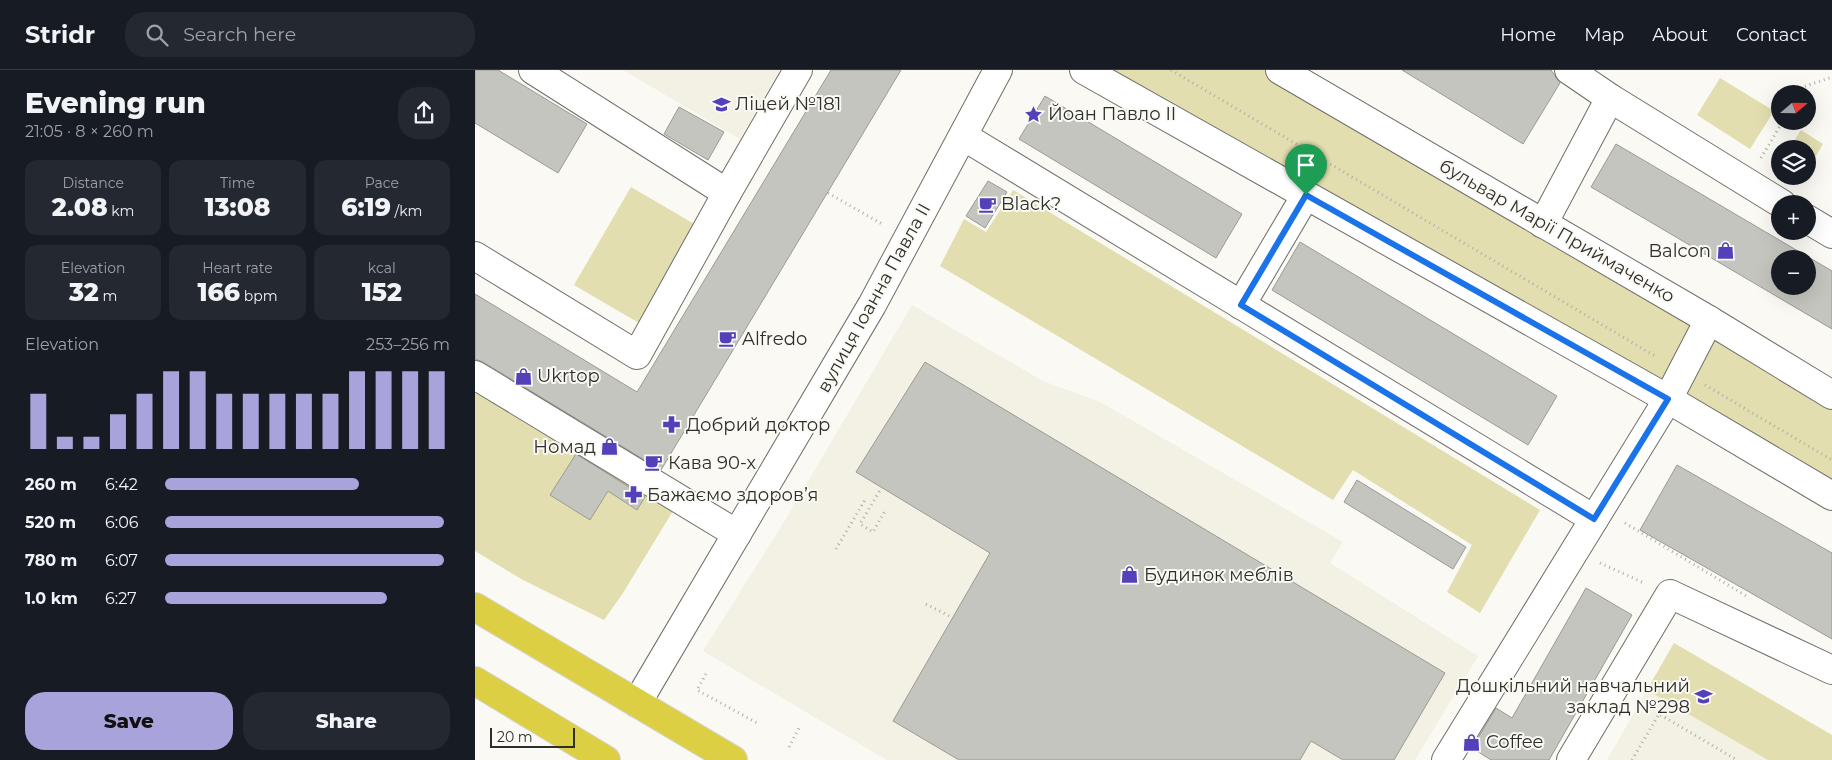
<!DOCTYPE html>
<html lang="en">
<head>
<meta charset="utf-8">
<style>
  body { margin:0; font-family:Montserrat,sans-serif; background:#242831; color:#f1f3f6; height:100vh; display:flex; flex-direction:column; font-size:19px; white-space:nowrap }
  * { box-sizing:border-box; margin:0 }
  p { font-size:16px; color:#9ea1a6 }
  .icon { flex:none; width:28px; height:28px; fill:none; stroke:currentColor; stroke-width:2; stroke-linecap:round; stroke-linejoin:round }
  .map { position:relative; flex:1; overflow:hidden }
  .drawer { display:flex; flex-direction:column; background:#171b24; width:475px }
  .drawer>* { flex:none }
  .needle { width:32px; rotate:70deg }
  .controls { position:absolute; left:1296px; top:15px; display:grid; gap:10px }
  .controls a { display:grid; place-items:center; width:45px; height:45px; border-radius:50%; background:#171b24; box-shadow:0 5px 20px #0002; font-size:25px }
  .scale { position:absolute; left:15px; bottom:12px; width:85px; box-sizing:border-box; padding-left:5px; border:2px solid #2e2e2c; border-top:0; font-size:14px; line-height:18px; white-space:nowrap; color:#2e2e2c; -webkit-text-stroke:4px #faf9f3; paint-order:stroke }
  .pin { position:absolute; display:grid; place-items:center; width:42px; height:42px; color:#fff; margin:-51px -21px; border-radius:50% 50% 50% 0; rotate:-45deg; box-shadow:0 0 5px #0007 }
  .pin .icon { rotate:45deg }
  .round { display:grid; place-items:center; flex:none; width:52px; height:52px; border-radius:20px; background:#242831 }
  .head { display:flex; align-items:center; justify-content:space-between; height:85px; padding:0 25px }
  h1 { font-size:28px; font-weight:800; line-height:38px }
  .metrics { display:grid; grid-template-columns:repeat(3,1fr); gap:8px; height:85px; padding:5px 25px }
  .metrics div { display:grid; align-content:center; border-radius:12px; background:#242831; text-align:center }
  .metrics b { font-size:25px; font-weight:800 }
  .metrics small { font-size:14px; font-weight:400 }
  .metrics p { font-size:14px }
  .chart { height:140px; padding:10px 25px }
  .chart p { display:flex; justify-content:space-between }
  .chart svg { width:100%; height:90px; margin-top:5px; stroke:#a9a3db; stroke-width:6 }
  .action { display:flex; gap:10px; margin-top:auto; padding:10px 25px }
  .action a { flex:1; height:58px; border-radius:20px; background:#a9a3db; color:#111; font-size:20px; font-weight:800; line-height:58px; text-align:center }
  .action a+a { background:#242831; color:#f1f3f6 }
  ul { padding:0 25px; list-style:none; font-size:16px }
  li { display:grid; grid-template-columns:80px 60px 1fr; align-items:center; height:38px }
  li i { height:12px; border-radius:6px; background:#a9a3db }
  header { display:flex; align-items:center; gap:30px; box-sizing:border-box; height:70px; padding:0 25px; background:#171b24; border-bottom:1px solid #363941 }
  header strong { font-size:24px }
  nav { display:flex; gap:28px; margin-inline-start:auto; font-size:18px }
  .search { width:350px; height:45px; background:#242831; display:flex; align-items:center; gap:12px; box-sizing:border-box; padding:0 18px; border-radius:20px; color:#9ea1a6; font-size:19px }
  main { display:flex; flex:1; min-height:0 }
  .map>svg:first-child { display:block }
  .built { fill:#f2f1e3 }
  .green { fill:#e2deb0 }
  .building { fill:#c5c5bf; stroke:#9b9a95; fill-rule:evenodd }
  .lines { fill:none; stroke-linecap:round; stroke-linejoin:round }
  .minor-casing { stroke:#6f6e69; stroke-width:30 }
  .highway-casing { stroke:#d5d5d5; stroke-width:30 }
  .path { stroke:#afaeaa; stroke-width:3; stroke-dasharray:1 4; stroke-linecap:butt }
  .minor { stroke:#fff; stroke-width:28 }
  .highway { stroke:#ddcf44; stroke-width:28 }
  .route-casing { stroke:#fff; stroke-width:10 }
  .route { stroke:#1a73e8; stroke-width:6 }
  .labels { text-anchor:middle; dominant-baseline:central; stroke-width:4; stroke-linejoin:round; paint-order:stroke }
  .poi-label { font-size:18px; fill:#2e2e2c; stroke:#faf9f3; text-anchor:start }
  .street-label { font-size:18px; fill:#2e2e2c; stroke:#faf9f3 }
</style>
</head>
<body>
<header>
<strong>Stridr</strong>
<div class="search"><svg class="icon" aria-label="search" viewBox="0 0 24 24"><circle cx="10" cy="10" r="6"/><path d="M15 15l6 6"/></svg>Search here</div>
<nav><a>Home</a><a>Map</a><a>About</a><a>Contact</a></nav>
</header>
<main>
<section class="drawer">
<div class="head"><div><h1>Evening run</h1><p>21:05 · 8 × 260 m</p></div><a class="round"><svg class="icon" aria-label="share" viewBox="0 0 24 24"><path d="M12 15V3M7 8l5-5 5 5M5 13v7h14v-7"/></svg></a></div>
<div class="metrics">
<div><p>Distance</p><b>2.08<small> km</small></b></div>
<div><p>Time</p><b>13:08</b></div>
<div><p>Pace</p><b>6:19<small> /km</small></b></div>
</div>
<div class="metrics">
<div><p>Elevation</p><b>32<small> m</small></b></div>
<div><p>Heart rate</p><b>166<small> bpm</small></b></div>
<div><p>kcal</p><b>152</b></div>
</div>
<div class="chart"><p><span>Elevation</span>253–256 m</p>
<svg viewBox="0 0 160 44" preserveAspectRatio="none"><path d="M5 44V17M15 44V38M25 44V38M35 44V27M45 44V17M55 44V6M65 44V6M75 44V17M85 44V17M95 44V17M105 44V17M115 44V17M125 44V6M135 44V6M145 44V6M155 44V6"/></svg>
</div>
<ul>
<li><b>260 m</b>6:42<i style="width:68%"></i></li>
<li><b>520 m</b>6:06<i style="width:98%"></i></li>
<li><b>780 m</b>6:07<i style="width:98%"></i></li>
<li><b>1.0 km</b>6:27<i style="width:78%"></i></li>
</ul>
<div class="action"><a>Save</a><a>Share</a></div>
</section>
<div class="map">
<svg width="1357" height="690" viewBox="0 0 1357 690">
  <rect width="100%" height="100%" fill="#faf9f3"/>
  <g class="built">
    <path d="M148 0H305L265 69Z"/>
    <path d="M437 235 568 311 625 332 868 472 855 493 1003 586 940 690H412L228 581 312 447Z"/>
    <path d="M1199 573 1357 690H1132Z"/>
  </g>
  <g class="green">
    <path d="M609 0H805L1357 325V426Z"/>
    <path d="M1245 8 1299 41 1275 79 1222 45Z"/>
    <path d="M1326 60 1348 74 1333 99 1332 79H1314Z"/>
    <path d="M156 117 221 155 164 253 99 215Z"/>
    <path d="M538 120 1065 440 1005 543 972 522 997 475 878 400 858 430 465 196 489 149 511 162Z"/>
    <path d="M0 316 201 436 148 523 129 550 48 510 0 481Z"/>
    <path d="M1199 573 1357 665V690H1293L1172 620Z"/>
  </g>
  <g class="building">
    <path d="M0 0H23L112 54 83 103 0 53Z"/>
    <path d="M356 0H426L186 400 8 292 0 289V224L162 322Z"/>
    <path d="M927 0H1076L1085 13 1048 74Z"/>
    <path d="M570 26 767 144 741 188 544 69Z"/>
    <path d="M204 37 249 62 233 90 189 64Z"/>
    <path d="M1141 74 1357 201V259L1116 117ZM1305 189H1332V216H1305Z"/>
    <path d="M513 111 532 122 510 158 491 146Z"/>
    <path d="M825 172 1082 326 1053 375 797 220Z"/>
    <path d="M450 292 970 603 919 690H868L836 671 825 690H484L418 651 515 483 381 402Z"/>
    <path d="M101 384 170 427 162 440 133 421 115 450 75 425Z"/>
    <path d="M1202 395 1357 483V569L1165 460Z"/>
    <path d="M882 410 991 477 978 499 869 432Z"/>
    <path d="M1111 518 1157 545 1074 690H1016L997 678 1021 638 1037 648Z"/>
  </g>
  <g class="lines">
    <defs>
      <g id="minor">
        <path d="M58 0 252 123 323 0"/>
        <path d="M609 0 1193 329 1357 426"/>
        <path d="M805 0 1234 250 1357 325"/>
        <path d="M1094 0 1135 28 1307 134"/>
        <path d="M488 66 1119 449"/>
        <path d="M1332 149 1357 164"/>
        <path d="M1068 154 1135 28"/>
        <path d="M0 186 162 285 252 123"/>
        <path d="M766 235 831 125"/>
        <path d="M0 305 262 464"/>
        <path d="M162 633 397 235 523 0"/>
        <path d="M971 690 1193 329 1234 250"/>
        <path d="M1096 690 1195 524 1357 600"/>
      </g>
      <g id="highway">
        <path d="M0 537 258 690"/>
        <path d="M0 611 131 690"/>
      </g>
    </defs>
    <use href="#minor" class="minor-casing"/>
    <use href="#highway" class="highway-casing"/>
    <g class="path">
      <path d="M696 0 1180 286"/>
      <path d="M1324 24 1328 17 1357 7"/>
      <path d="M1286 88 1308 51"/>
      <path d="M353 123 407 154"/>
      <path d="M1230 315 1357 390"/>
      <path d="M407 417 385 454 398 462 410 441"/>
      <path d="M1150 453 1273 527"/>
      <path d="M361 479 390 430"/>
      <path d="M1125 493 1169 513"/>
      <path d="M451 534 478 548"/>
      <path d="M231 604 222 620 284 654"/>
      <path d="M314 677 324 658"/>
      <path d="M1157 690 1184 644 1262 690"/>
    </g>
    <use href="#minor" class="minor"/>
    <use href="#highway" class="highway"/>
  </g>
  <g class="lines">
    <defs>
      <path id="route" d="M831 125 1193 329 1119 449 766 235Z"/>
    </defs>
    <use href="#route" class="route-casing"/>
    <use href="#route" class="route"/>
  </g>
  <defs>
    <symbol id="school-bare" viewBox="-9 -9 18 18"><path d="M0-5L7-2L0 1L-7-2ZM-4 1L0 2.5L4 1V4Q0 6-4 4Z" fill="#5241b9" stroke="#faf9f3" stroke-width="2.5" paint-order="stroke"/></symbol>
    <symbol id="sight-bare" viewBox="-9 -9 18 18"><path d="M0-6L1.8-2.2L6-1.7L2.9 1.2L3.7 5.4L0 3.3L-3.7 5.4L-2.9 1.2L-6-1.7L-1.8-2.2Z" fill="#5241b9" stroke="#faf9f3" stroke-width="2.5" paint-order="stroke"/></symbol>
    <symbol id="cafe-bare" viewBox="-9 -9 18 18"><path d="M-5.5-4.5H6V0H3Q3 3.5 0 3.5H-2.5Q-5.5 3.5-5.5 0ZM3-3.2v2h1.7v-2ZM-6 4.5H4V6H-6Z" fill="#5241b9" stroke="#faf9f3" stroke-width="2.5" paint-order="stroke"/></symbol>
    <symbol id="shop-bare" viewBox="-9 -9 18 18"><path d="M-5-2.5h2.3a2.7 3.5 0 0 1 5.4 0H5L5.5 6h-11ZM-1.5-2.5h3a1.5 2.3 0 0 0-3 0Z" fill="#5241b9" stroke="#faf9f3" stroke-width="2.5" paint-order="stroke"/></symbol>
    <symbol id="pharmacy-bare" viewBox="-9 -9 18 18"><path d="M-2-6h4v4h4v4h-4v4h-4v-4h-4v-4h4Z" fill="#5241b9" stroke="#faf9f3" stroke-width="2.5" paint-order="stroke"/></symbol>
  </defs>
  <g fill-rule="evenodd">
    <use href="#school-bare" x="234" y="22" width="25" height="25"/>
    <use href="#sight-bare" x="546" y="32" width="25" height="25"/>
    <use href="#cafe-bare" x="500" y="122" width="25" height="25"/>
    <use href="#shop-bare" x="1238" y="168" width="25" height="25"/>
    <use href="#cafe-bare" x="240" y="256" width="25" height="25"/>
    <use href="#shop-bare" x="36" y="294" width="25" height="25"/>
    <use href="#pharmacy-bare" x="184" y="342" width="25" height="25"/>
    <use href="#shop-bare" x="122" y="364" width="25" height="25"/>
    <use href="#cafe-bare" x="166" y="380" width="25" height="25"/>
    <use href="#pharmacy-bare" x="146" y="412" width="25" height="25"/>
    <use href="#shop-bare" x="642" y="492" width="25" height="25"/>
    <use href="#school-bare" x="1216" y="614" width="25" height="25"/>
    <use href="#shop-bare" x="984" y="660" width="25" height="25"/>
  </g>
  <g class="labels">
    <g class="poi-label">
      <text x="260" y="34">Ліцей №181</text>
      <text x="573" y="44">Йоан Павло II</text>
      <text x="526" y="134">Black?</text>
      <text x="1236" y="181" text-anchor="end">Balcon</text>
      <text x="267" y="269">Alfredo</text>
      <text x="62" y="306">Ukrtop</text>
      <text x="211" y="355">Добрий доктор</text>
      <text x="121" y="377" text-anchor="end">Номад</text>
      <text x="193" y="393">Кава 90-х</text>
      <text x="172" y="425">Бажаємо здоровʼя</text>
      <text x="669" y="505">Будинок меблів</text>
      <text x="1215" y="616" text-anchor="end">Дошкільний навчальний<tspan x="1215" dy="21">заклад №298</tspan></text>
      <text x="1011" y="672">Coffee</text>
    </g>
    <g class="street-label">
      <text transform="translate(1082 161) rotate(30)">бульвар Марії Приймаченко</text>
      <text transform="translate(399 228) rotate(-61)">вулиця Іоанна Павла II</text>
    </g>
  </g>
</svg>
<div class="controls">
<a><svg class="needle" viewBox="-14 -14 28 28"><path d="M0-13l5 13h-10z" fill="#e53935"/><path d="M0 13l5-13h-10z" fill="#9ea1a6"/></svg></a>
<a><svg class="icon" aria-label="layers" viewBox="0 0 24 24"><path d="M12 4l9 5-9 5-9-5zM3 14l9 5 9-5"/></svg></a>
<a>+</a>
<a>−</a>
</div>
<div class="scale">20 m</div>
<div class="pin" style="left:831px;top:125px;background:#1e9e55"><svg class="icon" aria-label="arrive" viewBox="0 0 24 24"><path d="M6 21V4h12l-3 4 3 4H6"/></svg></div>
</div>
</main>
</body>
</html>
